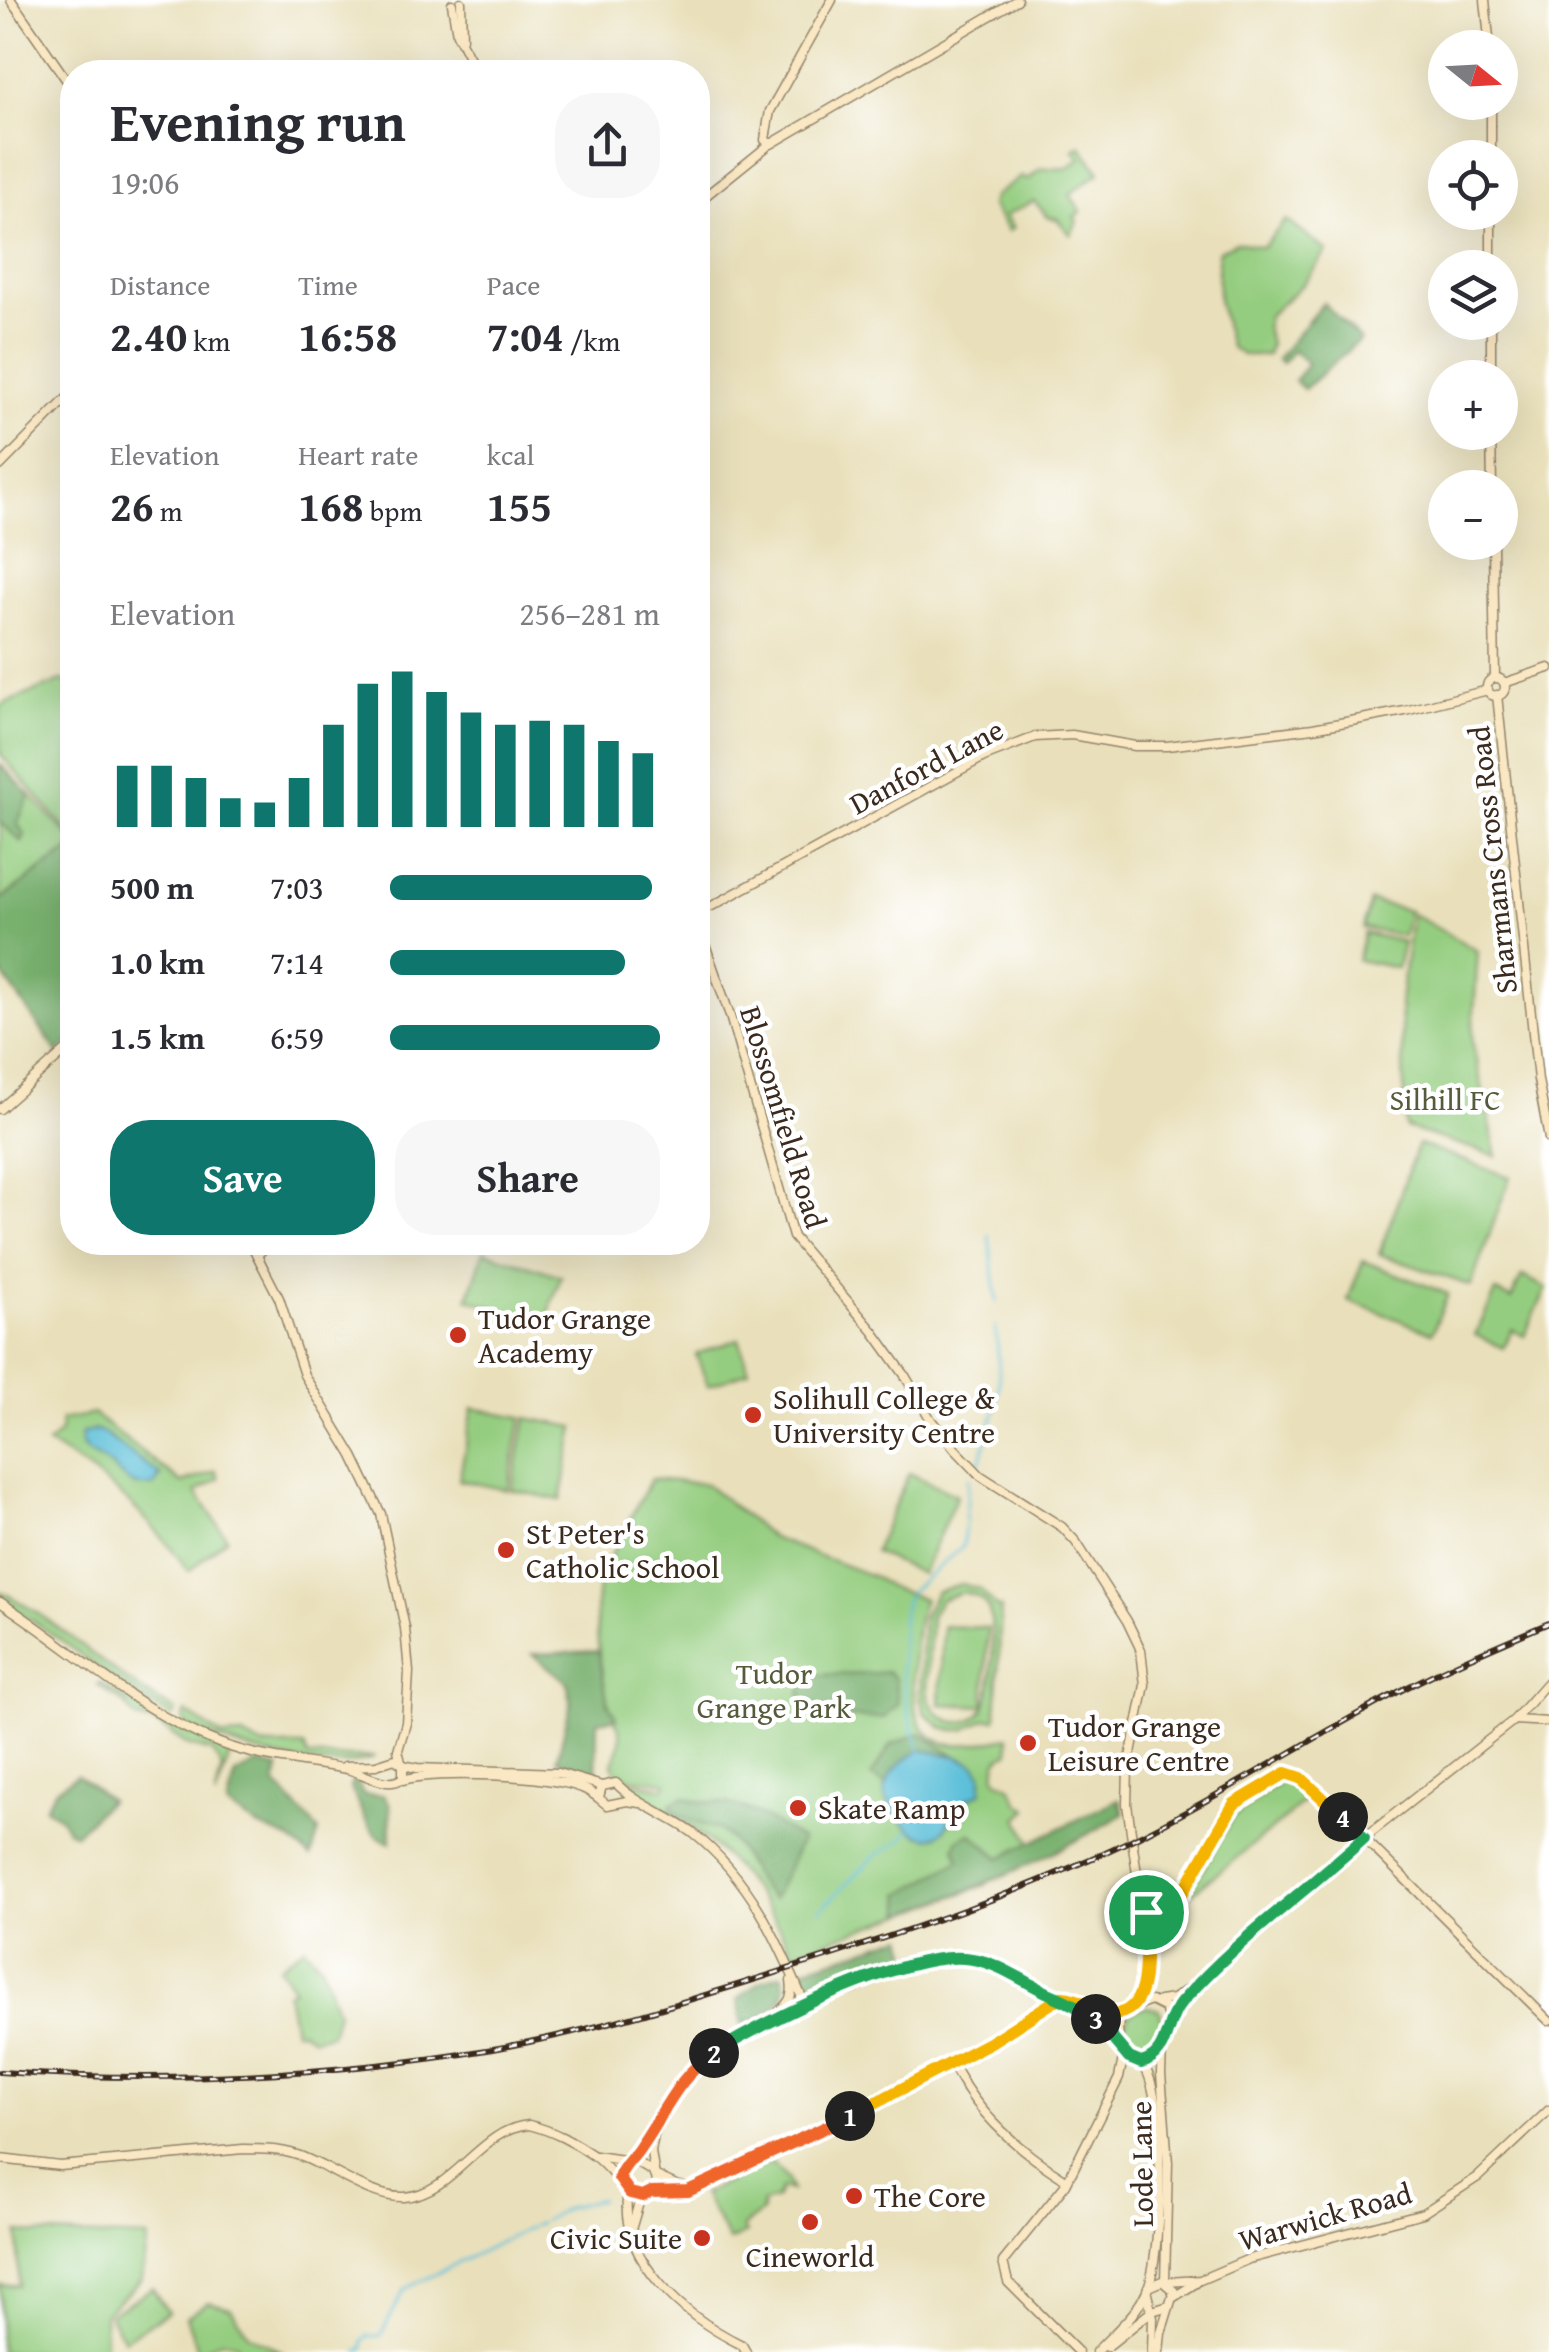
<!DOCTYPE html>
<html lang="en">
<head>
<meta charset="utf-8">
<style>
  body { margin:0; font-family:"Gentium Book Plus",serif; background:#f7f7f7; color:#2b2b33; height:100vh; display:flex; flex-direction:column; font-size:38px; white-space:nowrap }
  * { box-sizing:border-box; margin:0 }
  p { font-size:32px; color:#7c7c81 }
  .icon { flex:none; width:55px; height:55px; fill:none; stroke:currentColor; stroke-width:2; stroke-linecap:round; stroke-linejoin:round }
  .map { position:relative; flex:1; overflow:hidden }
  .side { position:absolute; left:60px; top:60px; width:650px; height:1195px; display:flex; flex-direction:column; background:#fff; border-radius:40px; box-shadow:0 10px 40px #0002 }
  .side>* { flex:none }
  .needle { width:65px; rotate:108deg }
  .buttons { position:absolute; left:1428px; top:30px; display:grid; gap:20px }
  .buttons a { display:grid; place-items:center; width:90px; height:90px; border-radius:50%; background:#fff; box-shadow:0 10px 40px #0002; font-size:50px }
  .pin { position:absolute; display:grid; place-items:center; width:85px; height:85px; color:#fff; margin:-42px; border:5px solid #fff; border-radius:50%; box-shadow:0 2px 10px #0007 }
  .km { position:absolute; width:50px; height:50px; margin:-25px; border-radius:50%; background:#222; color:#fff; font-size:28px; line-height:50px; text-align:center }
  .round { display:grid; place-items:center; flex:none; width:105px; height:105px; border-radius:40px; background:#f7f7f7 }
  .summary { display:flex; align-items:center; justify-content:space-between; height:170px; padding:0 50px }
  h1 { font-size:55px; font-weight:600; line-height:75px }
  .stats { display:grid; grid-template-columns:repeat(3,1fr); gap:15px; height:170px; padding:10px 50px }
  .stats div { display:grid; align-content:center }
  .stats b { font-size:42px; font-weight:600 }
  .stats small { font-size:28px; font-weight:400 }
  .stats p { font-size:28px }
  .chart { height:280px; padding:20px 50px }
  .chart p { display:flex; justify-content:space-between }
  .chart svg { width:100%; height:180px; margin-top:10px; stroke:#0f766e; stroke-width:6 }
  .primary-button { display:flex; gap:20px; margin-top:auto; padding:20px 50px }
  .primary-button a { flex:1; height:115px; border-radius:40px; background:#0f766e; color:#fff; font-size:40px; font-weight:600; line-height:115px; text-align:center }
  .primary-button a+a { background:#f7f7f7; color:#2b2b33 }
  ul { padding:0 50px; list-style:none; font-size:32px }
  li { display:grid; grid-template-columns:160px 120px 1fr; align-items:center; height:75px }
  li i { height:25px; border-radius:12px; background:#0f766e }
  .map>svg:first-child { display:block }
  .green { fill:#95cd80; stroke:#687c4f; stroke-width:2.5; fill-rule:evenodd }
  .forest { fill:#78b06e; stroke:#5a6d46; stroke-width:2.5 }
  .water { fill:#5bbfd9; stroke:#4b747c; stroke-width:2.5 }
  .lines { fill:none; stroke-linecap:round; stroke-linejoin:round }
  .stream { stroke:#5bbfd9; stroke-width:2.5 }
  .secondary-casing { stroke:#92856c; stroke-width:11 }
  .secondary { stroke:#fae7c3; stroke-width:8 }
  .rail-casing { stroke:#3b2a1e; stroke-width:6 }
  .rail { stroke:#fff; stroke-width:2.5; stroke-dasharray:8; stroke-linecap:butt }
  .split-1-casing { stroke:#fff; stroke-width:20 }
  .split-2-casing { stroke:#fff; stroke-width:20 }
  .split-3-casing { stroke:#fff; stroke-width:20 }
  .split-4-casing { stroke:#fff; stroke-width:20 }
  .split-5-casing { stroke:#fff; stroke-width:20 }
  .split-1 { stroke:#f5b400; stroke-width:12 }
  .split-2 { stroke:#f0652b; stroke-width:12 }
  .split-3 { stroke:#22a559; stroke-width:12 }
  .split-4 { stroke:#22a559; stroke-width:12 }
  .split-5 { stroke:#f5b400; stroke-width:12 }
  .poi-dot { fill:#c8321e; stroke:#fff; stroke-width:4 }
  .labels { text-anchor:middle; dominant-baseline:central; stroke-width:9; stroke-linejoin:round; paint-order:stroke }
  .street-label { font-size:30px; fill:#3b2a1e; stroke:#fff }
  .park-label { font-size:30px; fill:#565b3b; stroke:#fff }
  .poi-label { font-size:30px; fill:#3b2a1e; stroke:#fff; text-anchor:start }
</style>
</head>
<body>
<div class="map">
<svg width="1549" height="2352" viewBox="0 0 1549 2352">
  <rect width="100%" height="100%" fill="#fff"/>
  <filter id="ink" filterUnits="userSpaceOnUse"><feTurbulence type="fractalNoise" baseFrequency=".01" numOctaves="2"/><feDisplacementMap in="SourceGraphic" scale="20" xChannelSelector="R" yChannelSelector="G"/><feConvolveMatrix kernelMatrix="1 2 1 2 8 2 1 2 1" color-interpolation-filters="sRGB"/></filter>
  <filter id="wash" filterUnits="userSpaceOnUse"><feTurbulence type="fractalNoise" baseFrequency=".0048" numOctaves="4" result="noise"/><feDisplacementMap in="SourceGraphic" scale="40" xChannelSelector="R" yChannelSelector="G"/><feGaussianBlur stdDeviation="2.25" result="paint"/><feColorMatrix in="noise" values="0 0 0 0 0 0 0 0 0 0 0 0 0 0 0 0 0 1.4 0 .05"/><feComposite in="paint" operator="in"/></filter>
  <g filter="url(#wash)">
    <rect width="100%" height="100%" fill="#e9e0bb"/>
    <g class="green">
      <path d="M1080 145 1100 172 1070 194 1081 212 1074 217 1077 221 1071 235 1057 219 1048 217 1034 201 1005 216 1013 228 1008 231 991 206 993 197 1021 177 1028 180 1040 169 1068 168 1080 158 1074 150Z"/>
      <path d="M1286 220 1327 251 1303 284 1268 316 1266 326 1270 344 1267 355H1242L1230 347 1218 299V251L1237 242 1263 247Z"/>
      <path d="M64 680 72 688V836L0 754V705Z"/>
      <path d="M0 764 72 839V848L0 900Z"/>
      <path d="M1370 901 1409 911 1403 936 1363 928Z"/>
      <path d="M1412 914 1478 951 1472 1041 1497 1156 1406 1128 1400 1001Z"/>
      <path d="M1364 933 1403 942 1397 968 1357 960Z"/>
      <path d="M1418 1144 1510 1177 1471 1286 1379 1254Z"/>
      <path d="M484 1251 561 1276 545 1324 468 1299Z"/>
      <path d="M1363 1261 1448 1294 1432 1333 1348 1300Z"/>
      <path d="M1522 1276 1547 1288 1524 1336 1512 1330 1503 1348 1475 1335 1496 1292 1511 1299Z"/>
      <path d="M739 1339 749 1371 708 1386 696 1354Z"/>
      <path d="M473 1408 522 1417 508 1490 459 1480Z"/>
      <path d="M93 1414 182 1483 216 1471 219 1479 196 1492 227 1538 189 1571C147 1515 109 1479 48 1444L60 1432 61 1420Z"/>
      <path d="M526 1418 575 1427 561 1500 512 1490Z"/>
      <path d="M909 1473 957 1495 922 1574 874 1552Z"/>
      <path d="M651 1479 706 1484 772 1538 875 1577 888 1587 924 1599C914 1623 909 1692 918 1717 922 1730 932 1740 946 1743 965 1748 990 1740 1009 1737V1753C995 1757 995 1766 996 1779L1011 1787 1019 1803 1028 1809 1018 1818 1032 1844 1000 1858 986 1885 793 1953C755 1879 705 1826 629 1790L632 1782 663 1788 667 1782 618 1777 613 1764C629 1724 615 1731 607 1699 600 1672 592 1610 599 1583 608 1554 637 1508 651 1479Z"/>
      <path d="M961 1584 980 1589 997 1608H1001L996 1719H986L964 1730H953L941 1727 925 1713 920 1697 923 1616 936 1592ZM962 1592C973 1594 982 1597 988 1608 996 1621 993 1698 983 1710 963 1736 929 1717 927 1689L931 1616 940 1600Z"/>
      <path d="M0 1591C62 1622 111 1677 176 1711L172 1717C111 1682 60 1636 0 1599Z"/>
      <path d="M943 1626 988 1628 984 1706 940 1704Z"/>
      <path d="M100 1683 167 1724 226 1750 229 1758 215 1798 222 1769 213 1752 189 1746 157 1724 137 1719 125 1704 97 1685Z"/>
      <path d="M186 1712 223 1737 243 1736 262 1746H304L308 1757H375C325 1779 233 1748 186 1726L183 1720Z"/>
      <path d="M1292 1779 1310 1794 1286 1818 1187 1897 1233 1817 1282 1781Z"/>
      <path d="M304 1947 321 1965 337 2012 331 2034 312 2038 300 2030H294L287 1993 294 1989 279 1967Z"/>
      <path d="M1148 2007 1159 2010 1164 2022 1150 2054 1144 2055 1127 2045C1120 2026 1125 2009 1148 2007Z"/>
      <path d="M771 2162 787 2179 791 2191 781 2188 776 2199 762 2203V2212L742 2227 746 2233 729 2241 702 2194Z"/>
      <path d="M18 2233 148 2238 142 2279 104 2314 105 2352H0V2285H19Z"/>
      <path d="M152 2288 168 2312 124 2339 109 2315Z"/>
      <path d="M208 2302 231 2308 248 2334 283 2352H239L237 2343 222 2340 199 2352 186 2317Z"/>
    </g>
    <g class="forest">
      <path d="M1323 303 1360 340 1304 389 1294 381 1308 364 1293 351 1282 363 1277 359Z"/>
      <path d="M0 764 30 795 17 824 25 834 22 842 0 822Z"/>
      <path d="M70 850 72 853V1039L58 1053 0 971V900Z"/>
      <path d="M598 1651 608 1704 617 1718 597 1721 596 1772 557 1760 571 1703 567 1682 532 1654Z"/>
      <path d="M887 1671 895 1679 898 1704 884 1718C856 1718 819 1719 800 1695L805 1677C833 1671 860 1678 887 1671Z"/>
      <path d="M920 1733 956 1756C917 1748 908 1750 886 1784L871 1776 892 1744Z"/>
      <path d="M258 1764 279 1769 276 1784 319 1831 311 1857 291 1840 257 1826 227 1806 236 1774Z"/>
      <path d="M77 1775 109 1800 75 1834 67 1830 61 1818 45 1807 56 1789Z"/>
      <path d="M353 1781H357L363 1795H384L390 1805 391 1843C366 1836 362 1808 350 1787Z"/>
      <path d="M684 1797C703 1806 712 1799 730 1804 755 1810 780 1826 801 1840L773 1899C750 1882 745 1845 718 1829 715 1827 707 1827 703 1825 692 1823 683 1816 673 1811L671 1804Z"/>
      <path d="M1119 1799 1124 1814C1048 1858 985 1886 903 1914L901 1894 960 1860 955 1847 959 1839 971 1833 1000 1858Z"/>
      <path d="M904 1936 910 1959 826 1989 819 1988 801 1972 803 1969Z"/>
      <path d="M782 1974C795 2002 764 2015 743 2026L738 1999 761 1981Z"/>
    </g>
    <g class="water">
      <path d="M93 1430 103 1433 155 1471 161 1476 153 1487C128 1486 128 1481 111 1466 98 1455 79 1455 81 1434Z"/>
      <path d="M920 1750 956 1756 976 1765 982 1774V1791C976 1796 966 1798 961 1803 954 1810 950 1823 944 1830 922 1854 893 1813 884 1794 887 1772 902 1761 920 1750Z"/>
    </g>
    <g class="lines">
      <g class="stream">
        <path d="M989 1236 997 1302"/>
        <path d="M978 1464C984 1456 982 1451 986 1442 1002 1397 1001 1373 995 1326"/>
        <path d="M920 1750C900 1698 899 1658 904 1603L910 1592 963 1546 969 1478"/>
        <path d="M820 1910 875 1856 902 1840 910 1830"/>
        <path d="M543 2221 567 2207 600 2199"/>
        <path d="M358 2352 363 2350V2341L367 2336H380L405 2289 539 2223"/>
      </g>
    </g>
  </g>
  <g filter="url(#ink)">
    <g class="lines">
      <defs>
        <g id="secondary">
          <path d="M11 0 72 88"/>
          <path d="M1485 0 1490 48"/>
          <path d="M461 2 462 38"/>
          <path d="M452 4 457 34 477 72"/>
          <path d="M1491 102V158"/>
          <path d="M766 133 765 140 771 144 1017 0"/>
          <path d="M766 133 770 111 832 0"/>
          <path d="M698 202 770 144"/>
          <path d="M1491 268V212"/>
          <path d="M1491 322V378"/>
          <path d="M1491 432 1492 488"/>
          <path d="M0 466 72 393"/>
          <path d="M1493 542 1495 678"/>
          <circle cx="1496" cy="687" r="9"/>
          <path d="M1504 683 1549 668"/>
          <path d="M1497 695 1538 1080 1549 1139"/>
          <path d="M698 910 712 906 984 757 1035 737 1072 735 1135 746H1167L1313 728 1405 711 1488 690"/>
          <path d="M698 924 730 1016 793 1237 873 1331 904 1374 931 1420 955 1449 981 1476 1062 1527 1076 1542 1127 1621 1141 1650 1145 1685 1128 1768 1127 1804 1137 1874 1152 1936 1143 1981 1132 2007"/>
          <path d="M0 1109 72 1045"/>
          <path d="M250 1242 279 1298 304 1375 353 1456 381 1514 405 1628 409 1672 406 1723 398 1750 401 1762"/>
          <path d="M257 1255 271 1242"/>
          <path d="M0 1602C74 1649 135 1711 219 1743 261 1759 303 1761 347 1769 364 1773 390 1791 403 1777V1765"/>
          <path d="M1514 1720 1549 1722"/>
          <path d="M345 1766 376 1765 395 1759 403 1765 417 1768 558 1773 602 1786"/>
          <path d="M403 1780C435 1770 550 1775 582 1788 593 1792 598 1798 607 1805L627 1801 640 1803"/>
          <path d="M599 1797 602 1786 616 1783C634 1803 670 1816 693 1833 750 1878 778 1940 805 2005"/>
          <path d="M1145 1912 1144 1922 1148 1945"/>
          <path d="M1152 1942 1234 1804 1290 1773 1312 1787 1549 2021"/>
          <path d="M1061 1997C1088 1996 1099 2019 1127 2010"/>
          <path d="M1151 2001 1165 2008C1174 2029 1163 2057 1141 2063 1121 2057 1116 2041 1119 2021L1129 2009Z"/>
          <path d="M1159 2001 1173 1999 1191 1987"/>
          <path d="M775 2015C788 2004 794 1998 791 1981"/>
          <path d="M1169 2020 1177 2007 1203 1979 1364 1838 1514 1720 1549 1680"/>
          <path d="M1162 2046 1161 2074 1168 2163 1165 2281"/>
          <path d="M952 2063C976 2113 1019 2151 1066 2180"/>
          <path d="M596 2156 636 2162 653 2172"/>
          <path d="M0 2159 60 2166 243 2149C261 2149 279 2149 297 2155 328 2165 371 2199 404 2197 455 2193 479 2129 529 2125 551 2130 576 2143 594 2156 611 2169 624 2192 641 2196"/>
          <path d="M631 2162C652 2130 666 2093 694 2067 740 2026 907 1951 967 1958 1005 1963 1038 1988 1070 2004 1077 2008 1084 2010 1090 2015 1102 2023 1112 2037 1121 2048"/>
          <path d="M654 2175 678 2186 693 2187"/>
          <path d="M628 2191C616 2260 687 2318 742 2345L746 2352"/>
          <path d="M650 2192 656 2183 651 2152 655 2129"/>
          <path d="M651 2192 688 2191 821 2130 968 2055 1061 1997"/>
          <path d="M630 2233 641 2196"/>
          <path d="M1167 2282 1200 2280 1249 2259 1423 2213 1478 2177 1549 2110"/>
          <path d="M1148 2287 1162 2281 1174 2291 1161 2333 1159 2352"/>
          <path d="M1147 2294 1153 2318 1152 2352"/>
          <path d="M1174 2297 1196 2283"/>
          <path d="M1107 2347 1152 2311 1169 2306"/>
          <path d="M1078 2352 1008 2282 1003 2262 1066 2184 1119 2078 1124 2053"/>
          <path d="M1096 2352C1115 2331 1139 2314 1149 2285 1161 2249 1168 2088 1141 2063"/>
        </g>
      </defs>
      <use href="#secondary" class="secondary-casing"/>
      <use href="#secondary" class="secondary"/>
      <defs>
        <path id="rail" d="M0 2072C159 2083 335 2076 493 2049 601 2030 705 1995 810 1962 917 1928 1024 1891 1125 1843 1214 1800 1298 1746 1385 1699 1438 1670 1493 1647 1549 1623"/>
      </defs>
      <use href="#rail" class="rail-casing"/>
      <use href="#rail" class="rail"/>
    </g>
  </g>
  <g class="lines" filter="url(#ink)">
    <defs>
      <path id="split-1" d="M850 2116 991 2042 1061 1997C1080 1996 1095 2015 1113 2014 1158 2013 1141 1936 1146 1912"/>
      <path id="split-2" d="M714 2053C677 2077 665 2112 641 2146 634 2158 623 2165 619 2178L630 2193 643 2196 651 2192 688 2191 850 2116"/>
      <path id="split-3" d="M714 2053C767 2020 903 1953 964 1958 994 1960 1016 1977 1042 1990 1060 1999 1080 2006 1096 2019"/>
      <path id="split-4" d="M1096 2019 1129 2058 1141 2063C1170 2056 1164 2022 1181 2003 1235 1941 1304 1893 1364 1838L1343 1817"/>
      <path id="split-5" d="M1146 1912 1152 1936 1148 1946 1164 1925 1234 1804 1286 1773 1301 1778 1343 1817"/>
    </defs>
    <use href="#split-1" class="split-1-casing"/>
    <use href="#split-2" class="split-2-casing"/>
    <use href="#split-3" class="split-3-casing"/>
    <use href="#split-4" class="split-4-casing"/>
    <use href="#split-5" class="split-5-casing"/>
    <use href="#split-1" class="split-1"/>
    <use href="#split-2" class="split-2"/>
    <use href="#split-3" class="split-3"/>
    <use href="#split-4" class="split-4"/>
    <use href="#split-5" class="split-5"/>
  </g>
  <g class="poi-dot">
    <circle cx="458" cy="1335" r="10"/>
    <circle cx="753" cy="1415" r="10"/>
    <circle cx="506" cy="1550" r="10"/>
    <circle cx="1028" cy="1743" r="10"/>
    <circle cx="798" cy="1808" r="10"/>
    <circle cx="854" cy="2196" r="10"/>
    <circle cx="810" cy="2222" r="10"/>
    <circle cx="702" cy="2238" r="10"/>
  </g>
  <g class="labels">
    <g class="street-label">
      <text transform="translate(926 766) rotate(-28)">Danford Lane</text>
      <text transform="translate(1492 860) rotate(-96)">Sharmans Cross Road</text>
      <text transform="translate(784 1117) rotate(73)">Blossomfield Road</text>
      <text transform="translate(1141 2164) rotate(-91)">Lode Lane</text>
      <text transform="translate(1325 2216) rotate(-16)">Warwick Road</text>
    </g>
    <g class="park-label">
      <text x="1445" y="1099">Silhill FC</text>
      <text x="774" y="1673">Tudor<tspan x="774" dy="34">Grange Park</tspan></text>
    </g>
    <g class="poi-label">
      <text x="478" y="1318">Tudor Grange<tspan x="478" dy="34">Academy</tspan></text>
      <text x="773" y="1398">Solihull College &amp;<tspan x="773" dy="34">University Centre</tspan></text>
      <text x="526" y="1533">St Peter's<tspan x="526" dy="34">Catholic School</tspan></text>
      <text x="1048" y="1726">Tudor Grange<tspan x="1048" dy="34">Leisure Centre</tspan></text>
      <text x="818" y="1808">Skate Ramp</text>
      <text x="874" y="2196">The Core</text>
      <text x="682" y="2238" text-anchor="end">Civic Suite</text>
      <text x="810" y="2256" text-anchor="middle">Cineworld</text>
    </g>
  </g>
</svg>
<div class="buttons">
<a><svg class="needle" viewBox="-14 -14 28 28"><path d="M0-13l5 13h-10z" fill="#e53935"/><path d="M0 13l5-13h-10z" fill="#7c7c81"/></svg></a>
<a><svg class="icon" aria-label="locate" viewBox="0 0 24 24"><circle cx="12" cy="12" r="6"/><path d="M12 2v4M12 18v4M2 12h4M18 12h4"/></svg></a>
<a><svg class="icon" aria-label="layers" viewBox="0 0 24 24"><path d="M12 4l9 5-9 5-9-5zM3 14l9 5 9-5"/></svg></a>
<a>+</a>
<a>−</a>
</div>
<div class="pin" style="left:1146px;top:1912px;background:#1e9e55"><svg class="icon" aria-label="arrive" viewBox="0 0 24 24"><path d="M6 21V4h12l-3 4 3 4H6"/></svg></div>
<b class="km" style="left:850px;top:2116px">1</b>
<b class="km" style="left:714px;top:2053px">2</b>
<b class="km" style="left:1096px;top:2019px">3</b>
<b class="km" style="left:1343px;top:1817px">4</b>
<section class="side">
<div class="summary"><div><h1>Evening run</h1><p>19:06</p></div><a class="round"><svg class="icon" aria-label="share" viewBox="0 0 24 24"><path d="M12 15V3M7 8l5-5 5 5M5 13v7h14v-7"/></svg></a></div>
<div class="stats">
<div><p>Distance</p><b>2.40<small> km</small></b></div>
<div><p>Time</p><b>16:58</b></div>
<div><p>Pace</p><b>7:04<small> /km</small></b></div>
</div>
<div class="stats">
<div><p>Elevation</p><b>26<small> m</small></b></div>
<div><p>Heart rate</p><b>168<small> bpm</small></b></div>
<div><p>kcal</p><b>155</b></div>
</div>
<div class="chart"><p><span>Elevation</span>256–281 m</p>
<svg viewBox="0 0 160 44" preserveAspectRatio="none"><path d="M5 44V29M15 44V29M25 44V32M35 44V37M45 44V38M55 44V32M65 44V19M75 44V9M85 44V6M95 44V11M105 44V16M115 44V19M125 44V18M135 44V19M145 44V23M155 44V26"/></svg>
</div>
<ul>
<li><b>500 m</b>7:03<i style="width:97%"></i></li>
<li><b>1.0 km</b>7:14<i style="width:87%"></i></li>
<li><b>1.5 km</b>6:59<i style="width:100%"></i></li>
</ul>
<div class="primary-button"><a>Save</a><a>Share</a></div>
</section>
</div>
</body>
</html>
